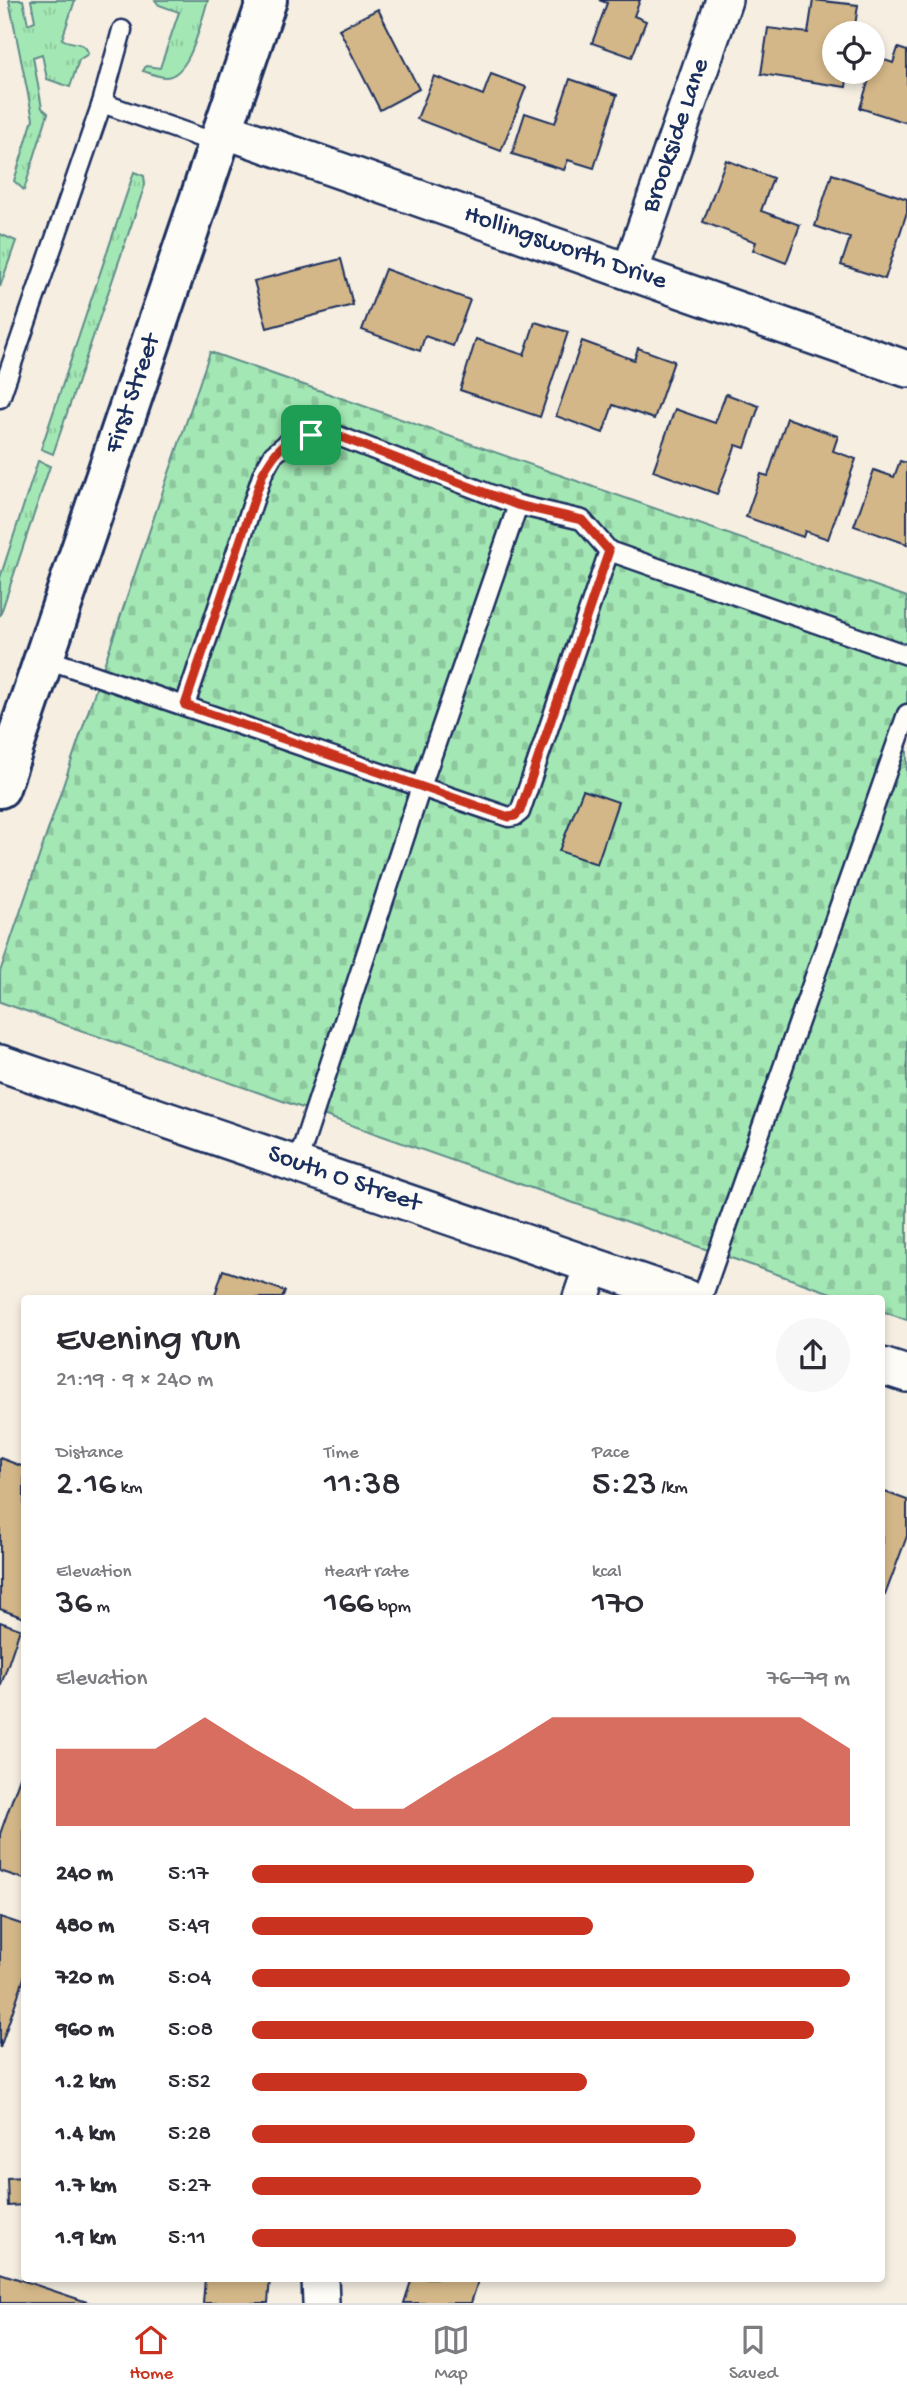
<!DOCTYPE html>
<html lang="en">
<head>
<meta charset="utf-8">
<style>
  body { margin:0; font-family:"Gochi Hand",sans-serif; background:#f7f7f7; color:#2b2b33; height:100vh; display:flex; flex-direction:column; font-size:26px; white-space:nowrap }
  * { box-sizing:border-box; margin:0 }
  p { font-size:23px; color:#7c7c81 }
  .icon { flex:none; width:38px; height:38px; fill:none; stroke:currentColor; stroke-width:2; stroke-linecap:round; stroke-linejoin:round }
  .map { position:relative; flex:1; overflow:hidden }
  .drawer { position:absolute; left:21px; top:1295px; width:864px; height:987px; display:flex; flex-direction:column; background:#fff; border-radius:7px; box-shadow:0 4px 10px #0003 }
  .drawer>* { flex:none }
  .buttons { position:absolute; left:822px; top:21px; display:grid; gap:14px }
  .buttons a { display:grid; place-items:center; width:63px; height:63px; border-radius:50%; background:#fff; box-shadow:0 4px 10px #0003; font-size:35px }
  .pin { position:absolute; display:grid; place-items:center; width:60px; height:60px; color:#fff; margin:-30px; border-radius:14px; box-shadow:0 4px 10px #0006 }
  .round { display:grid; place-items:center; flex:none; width:74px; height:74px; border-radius:37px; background:#f7f7f7 }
  .overview { display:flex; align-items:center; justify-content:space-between; height:119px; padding:0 35px }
  h1 { font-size:38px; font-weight:600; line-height:52px }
  .metrics { display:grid; grid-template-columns:repeat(3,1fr); gap:10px; height:119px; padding:7px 35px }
  .metrics div { display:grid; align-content:center }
  .metrics b { font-size:35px; font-weight:600 }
  .metrics small { font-size:19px; font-weight:400 }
  .metrics p { font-size:19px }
  .chart { height:196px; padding:14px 35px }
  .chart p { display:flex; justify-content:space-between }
  .chart svg { width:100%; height:126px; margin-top:7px; fill:#c8321e; opacity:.7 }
  ul { padding:0 35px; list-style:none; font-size:23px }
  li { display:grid; grid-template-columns:112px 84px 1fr; align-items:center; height:52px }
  li i { height:18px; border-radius:9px; background:#c8321e }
  .tabs { display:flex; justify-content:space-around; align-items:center; height:98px; border-top:2px solid #e1e1e2; background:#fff; font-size:19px; color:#7c7c81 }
  .tabs a { display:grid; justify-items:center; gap:4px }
  .tabs .on { color:#c8321e }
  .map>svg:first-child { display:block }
  .grass { fill:url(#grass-tufts); stroke:#5f8c89; stroke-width:2 }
  .cemetery { fill:url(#cemetery-stones); stroke:#5f8c89; stroke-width:2 }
  .building { fill:#d3b788; stroke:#1b2f5e; stroke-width:2 }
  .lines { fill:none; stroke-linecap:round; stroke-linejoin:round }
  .lane-casing { stroke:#1b2f5e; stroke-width:23 }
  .street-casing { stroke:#1b2f5e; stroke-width:40 }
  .secondary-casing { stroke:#1b2f5e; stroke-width:44 }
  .lane { stroke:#fdfcf7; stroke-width:18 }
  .street { stroke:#fdfcf7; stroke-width:35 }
  .secondary { stroke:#fdfcf7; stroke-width:38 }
  .route-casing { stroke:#fff; stroke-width:14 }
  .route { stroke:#c8321e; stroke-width:9 }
  .labels { text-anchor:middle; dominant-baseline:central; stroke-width:6; stroke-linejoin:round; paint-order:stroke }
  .street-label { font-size:26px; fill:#1b2f5e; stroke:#fdfcf7 }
</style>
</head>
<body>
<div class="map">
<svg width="907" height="2303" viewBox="0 0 907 2303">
  <defs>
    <pattern id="grass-tufts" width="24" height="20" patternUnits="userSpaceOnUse" patternTransform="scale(1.75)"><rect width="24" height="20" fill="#a3e8b4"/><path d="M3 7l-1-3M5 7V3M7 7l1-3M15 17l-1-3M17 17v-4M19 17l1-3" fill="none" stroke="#8cc79d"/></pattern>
    <pattern id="cemetery-stones" width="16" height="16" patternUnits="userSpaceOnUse" patternTransform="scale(1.75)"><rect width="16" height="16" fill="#a3e8b4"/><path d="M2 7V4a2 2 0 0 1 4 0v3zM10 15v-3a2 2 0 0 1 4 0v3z" fill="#8cc79d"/></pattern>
  </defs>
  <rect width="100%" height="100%" fill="#f5eee1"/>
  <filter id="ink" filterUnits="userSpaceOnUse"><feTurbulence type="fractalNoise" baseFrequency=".0143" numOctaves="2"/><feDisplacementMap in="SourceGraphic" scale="14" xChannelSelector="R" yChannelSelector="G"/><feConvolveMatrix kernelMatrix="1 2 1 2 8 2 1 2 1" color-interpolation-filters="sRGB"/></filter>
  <g filter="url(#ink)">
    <g class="grass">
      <path d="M9 0H23L28 24 35 21 31 0H75L62 39C71 45 86 40 88 54L79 60 70 87 47 79 42 54 33 57 42 108 48 113 24 190 14 181 33 119Z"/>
      <path d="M155 0H208C201 20 191 77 165 77 158 77 150 73 143 71L146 66 160 68 179 12 159 5Z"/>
      <path d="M134 172 144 176 145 185 53 454 41 449Z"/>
      <path d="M0 234 16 241 0 287Z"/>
      <path d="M38 461 50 466 0 616V578Z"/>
    </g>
    <path class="cemetery" d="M210 352 907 597V1320L882 1311V1298H845L0 1002V972Z"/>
    <g class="building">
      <path d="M599 0H640L634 16 646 21 632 57 592 43 607 3Z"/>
      <path d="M813 0 858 5 854 33H835V72H848L846 87 761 74 768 28 808 33Z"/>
      <path d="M378 9 419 89 380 110 339 29Z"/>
      <path d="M898 48 907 51V123L860 108 876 57 893 63Z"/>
      <path d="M491 74 526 87 501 151 417 119 434 76 483 95Z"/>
      <path d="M570 79 617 95 594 168 568 160 564 170 512 154 525 113 555 123Z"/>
      <path d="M726 160 773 178 761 211 800 225 786 263 753 250 756 242 703 222Z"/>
      <path d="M832 174 907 199V212L885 279 841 265 850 238 815 226Z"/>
      <path d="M341 259 353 305 267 328 254 281Z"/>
      <path d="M385 269 470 300 453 346 425 336 420 351 362 330Z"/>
      <path d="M535 322 568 332 540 417 460 390 476 339 524 355Z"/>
      <path d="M582 341 634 360 638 348 674 361 654 419 613 405 603 433 556 416Z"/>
      <path d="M726 394 759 406 745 448 736 445 717 494 653 471 675 409 715 423Z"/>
      <path d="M787 418 838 436 833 451 856 459 828 539 805 531 803 537 746 517 761 474 768 476Z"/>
      <path d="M900 461 907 463V544L854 526 874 470 894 477Z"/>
      <path d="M583 790 618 802 597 864 559 851Z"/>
      <path d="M223 1270 285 1291 282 1298H214Z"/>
      <path d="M0 1458 24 1467V1618L0 1609Z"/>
      <path d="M882 1491 907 1500V1536L885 1595 882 1593Z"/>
      <path d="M0 1622 20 1629 0 1688Z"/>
      <path d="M24 1766V1879L0 1871V1834Z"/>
      <path d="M0 1917 24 1925V1978L0 2048Z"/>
      <path d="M24 2177V2205L8 2206 7 2178Z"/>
      <path d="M0 2273 90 2303H0Z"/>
      <path d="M205 2278H270L268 2303H203Z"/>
      <path d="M412 2278H479L471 2303H404Z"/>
    </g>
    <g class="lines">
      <defs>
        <g id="lane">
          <path d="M102 103 122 30"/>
          <path d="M0 398 102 103 219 144"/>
          <path d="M44 658 509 817 515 816 520 812 609 551"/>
          <path d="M185 705 263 473 273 455 292 439 333 434 518 505 582 520 609 551 907 655"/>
          <path d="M297 1164 421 787 518 505"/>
          <path d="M702 1298 907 714"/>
        </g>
        <g id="street">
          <path d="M224 130 907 369"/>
          <path d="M630 272 724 0"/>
          <path d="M0 1063 687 1298"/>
          <path d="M581 1298 592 1266"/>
          <path d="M882 1366 907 1374"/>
          <path d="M320 2278 321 2303"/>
        </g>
        <path id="secondary" d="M0 788 267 0"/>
      </defs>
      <use href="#lane" class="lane-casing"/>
      <use href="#street" class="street-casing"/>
      <use href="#secondary" class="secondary-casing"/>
      <use href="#lane" class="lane"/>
      <use href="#street" class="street"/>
      <use href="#secondary" class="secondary"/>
    </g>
  </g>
  <g class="lines" filter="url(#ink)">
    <defs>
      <path id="route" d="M333 434 517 505 582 520 609 551 520 811 515 816 509 817 185 705 263 473C284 436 292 437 333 434Z"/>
    </defs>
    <use href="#route" class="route-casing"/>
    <use href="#route" class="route"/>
  </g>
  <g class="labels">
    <g class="street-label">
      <text transform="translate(677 136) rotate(-71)">Brookside Lane</text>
      <text transform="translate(565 249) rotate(19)">Hollingsworth Drive</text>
      <text transform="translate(134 394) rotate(-71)">First Street</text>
      <text transform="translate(344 1180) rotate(19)">South O Street</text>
    </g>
  </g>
</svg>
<div class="buttons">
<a><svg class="icon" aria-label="locate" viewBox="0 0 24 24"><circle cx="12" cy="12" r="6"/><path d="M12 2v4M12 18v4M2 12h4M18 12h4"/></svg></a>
</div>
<div class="pin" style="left:311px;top:435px;background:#1e9e55"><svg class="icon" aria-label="arrive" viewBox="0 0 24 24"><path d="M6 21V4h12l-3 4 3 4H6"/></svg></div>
<section class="drawer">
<div class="overview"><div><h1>Evening run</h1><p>21:19 · 9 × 240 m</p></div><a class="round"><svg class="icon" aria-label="share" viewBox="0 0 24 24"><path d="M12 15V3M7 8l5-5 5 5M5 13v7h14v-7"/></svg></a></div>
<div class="metrics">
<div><p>Distance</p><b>2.16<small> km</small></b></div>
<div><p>Time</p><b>11:38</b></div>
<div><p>Pace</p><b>5:23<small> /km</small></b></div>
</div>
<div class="metrics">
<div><p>Elevation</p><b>36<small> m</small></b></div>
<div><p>Heart rate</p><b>166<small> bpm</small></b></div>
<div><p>kcal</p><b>170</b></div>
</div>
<div class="chart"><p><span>Elevation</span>76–79 m</p>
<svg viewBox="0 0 160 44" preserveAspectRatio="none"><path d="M0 44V17L10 17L20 17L30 6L40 17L50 27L60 38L70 38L80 27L90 17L100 6L110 6L120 6L130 6L140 6L150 6L160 17V44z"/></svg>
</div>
<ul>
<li><b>240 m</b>5:17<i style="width:84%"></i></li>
<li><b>480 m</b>5:49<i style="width:57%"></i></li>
<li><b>720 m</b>5:04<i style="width:100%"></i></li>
<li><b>960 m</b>5:08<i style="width:94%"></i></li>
<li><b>1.2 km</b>5:52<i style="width:56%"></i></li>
<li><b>1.4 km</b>5:28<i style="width:74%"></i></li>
<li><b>1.7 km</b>5:27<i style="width:75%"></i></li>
<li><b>1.9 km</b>5:11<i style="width:91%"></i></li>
</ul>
</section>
</div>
<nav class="tabs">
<a class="on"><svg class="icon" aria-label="home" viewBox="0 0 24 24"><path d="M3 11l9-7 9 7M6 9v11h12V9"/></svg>Home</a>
<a><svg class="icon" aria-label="map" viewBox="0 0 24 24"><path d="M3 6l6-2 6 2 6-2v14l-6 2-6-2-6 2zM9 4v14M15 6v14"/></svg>Map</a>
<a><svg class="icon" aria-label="saved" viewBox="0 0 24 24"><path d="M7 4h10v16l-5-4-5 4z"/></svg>Saved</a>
</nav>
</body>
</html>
